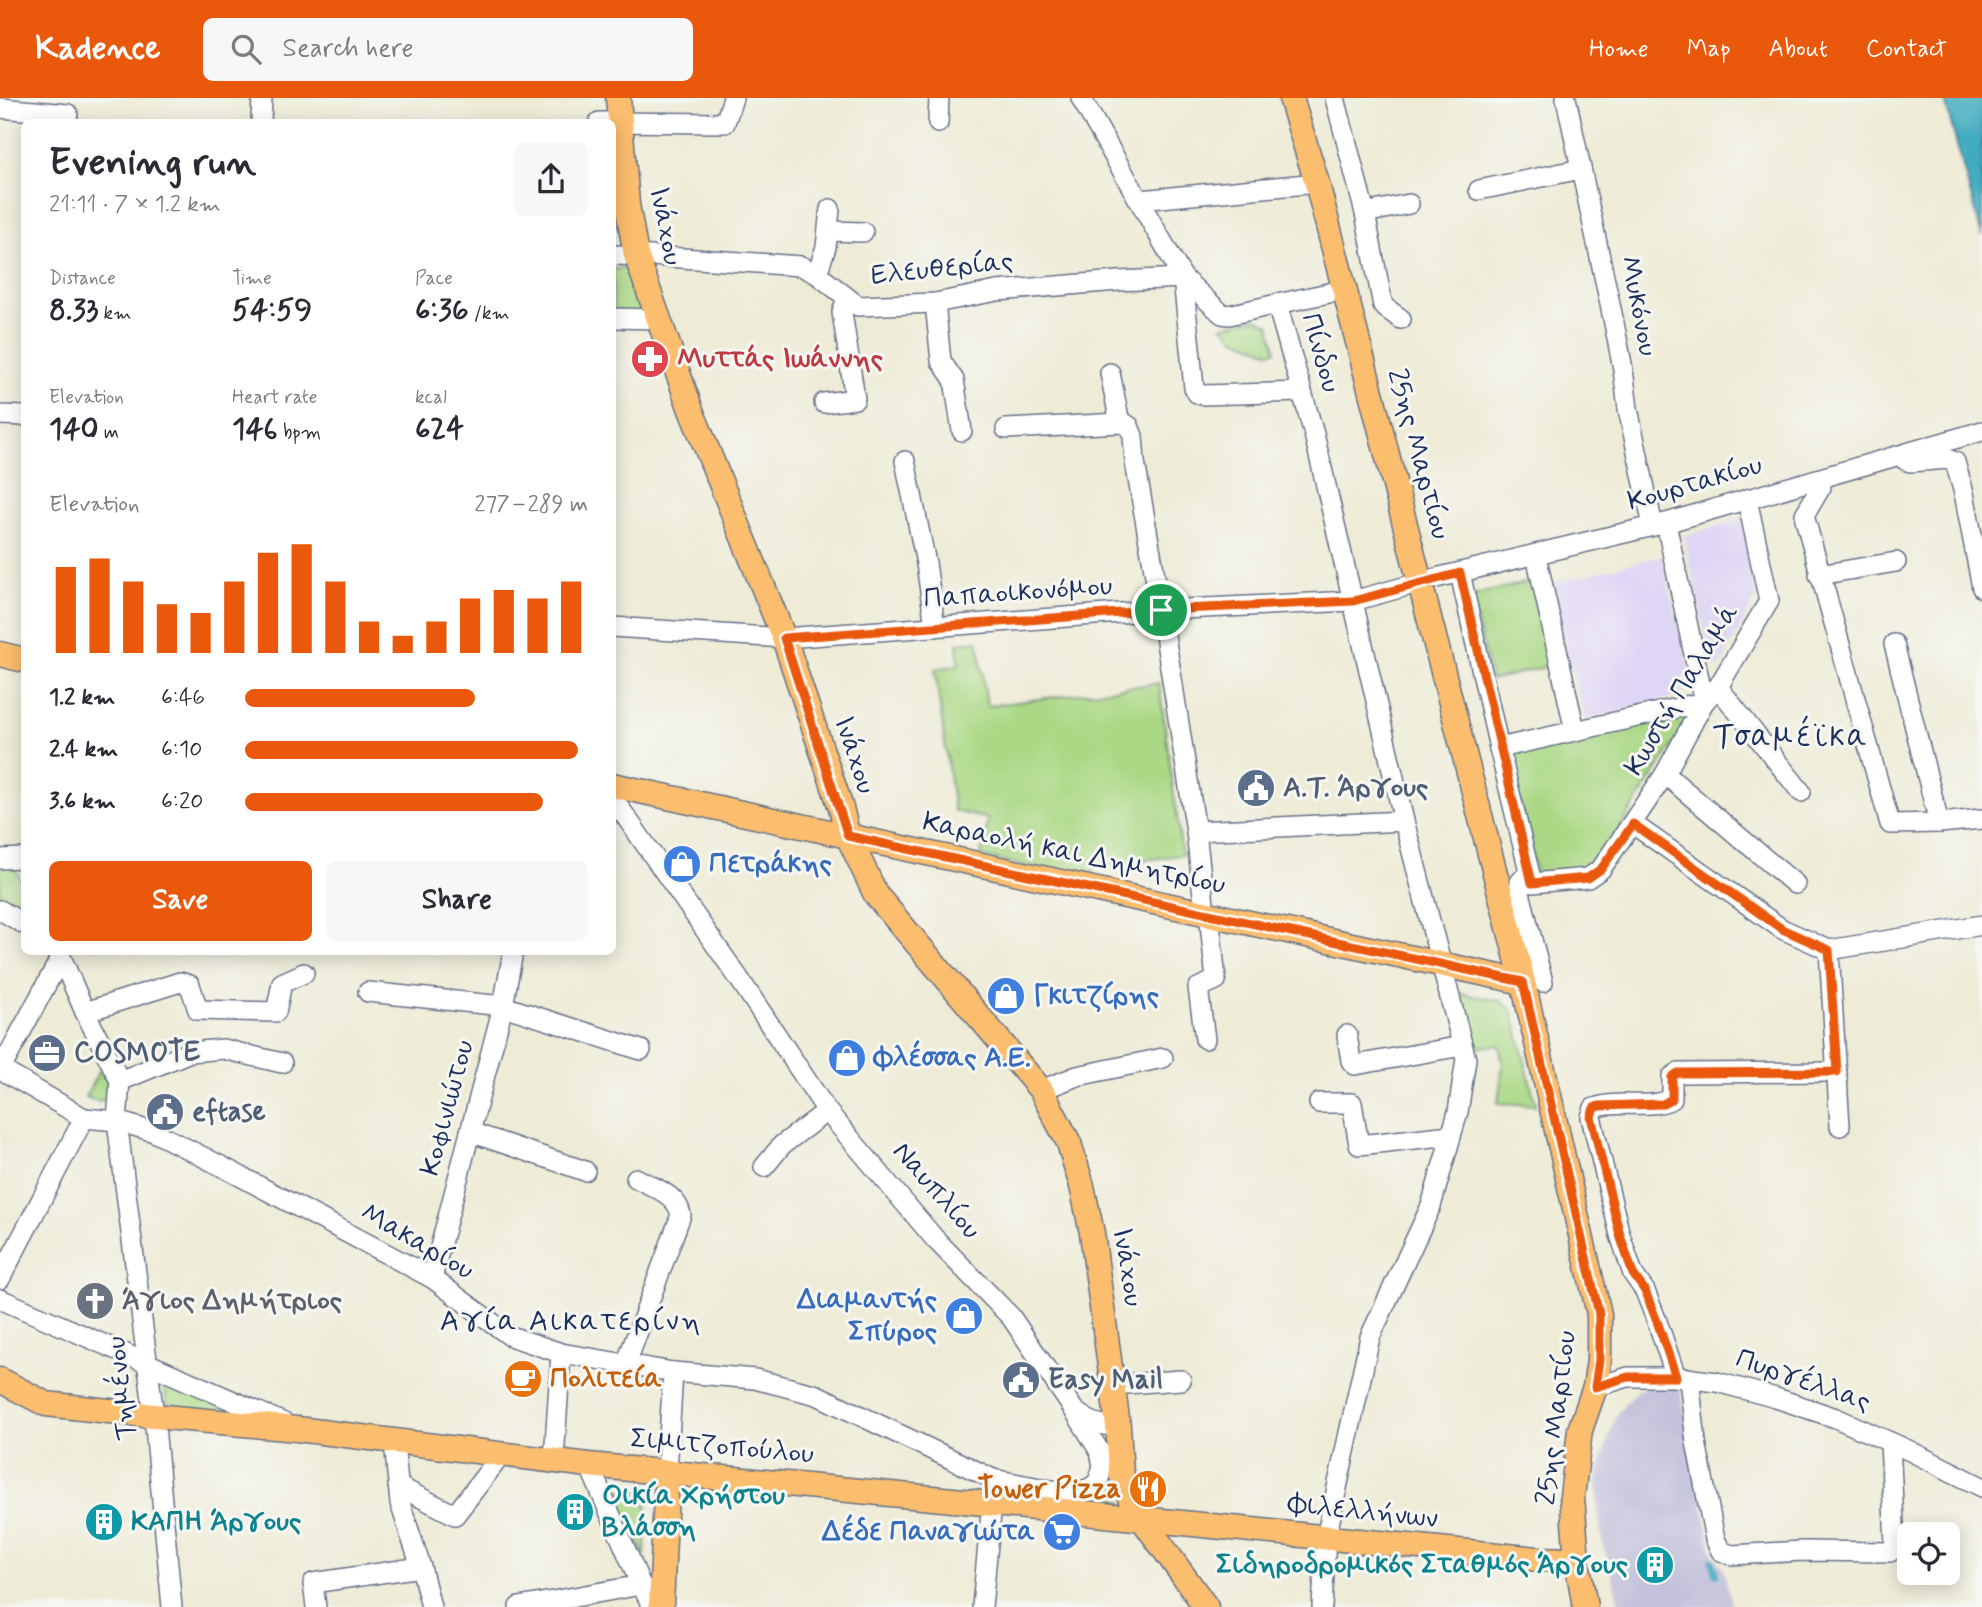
<!DOCTYPE html>
<html lang="en">
<head>
<meta charset="utf-8">
<style>
  body { margin:0; font-family:Mynerve,sans-serif; background:#f7f7f7; color:#2b2b33; height:100vh; display:flex; flex-direction:column; font-size:26px; white-space:nowrap }
  * { box-sizing:border-box; margin:0 }
  p { font-size:23px; color:#7c7c81 }
  .icon { flex:none; width:38px; height:38px; fill:none; stroke:currentColor; stroke-width:2; stroke-linecap:round; stroke-linejoin:round }
  .map { position:relative; flex:1; overflow:hidden }
  .drawer { position:absolute; left:21px; top:21px; width:595px; height:836px; display:flex; flex-direction:column; background:#fff; border-radius:10px; box-shadow:0 4px 18px #0003 }
  .drawer>* { flex:none }
  .tools { position:absolute; left:1897px; top:1424px; display:grid; gap:14px }
  .tools a { display:grid; place-items:center; width:63px; height:63px; border-radius:10px; background:#fff; box-shadow:0 4px 18px #0003; font-size:35px }
  .pin { position:absolute; display:grid; place-items:center; width:60px; height:60px; color:#fff; margin:-30px; border:4px solid #fff; border-radius:50%; box-shadow:0 2px 7px #0007 }
  .round { display:grid; place-items:center; flex:none; width:74px; height:74px; border-radius:10px; background:#f7f7f7 }
  .overview { display:flex; align-items:center; justify-content:space-between; height:119px; padding:0 28px }
  h1 { font-size:38px; font-weight:700; line-height:52px }
  .stats { display:grid; grid-template-columns:repeat(3,1fr); gap:10px; height:119px; padding:7px 28px }
  .stats div { display:grid; align-content:center }
  .stats b { font-size:30px; font-weight:700 }
  .stats small { font-size:19px; font-weight:400 }
  .stats p { font-size:19px }
  .chart { height:196px; padding:14px 28px }
  .chart p { display:flex; justify-content:space-between }
  .chart svg { width:100%; height:126px; margin-top:7px; stroke:#ea580c; stroke-width:6 }
  .button { display:flex; gap:14px; margin-top:auto; padding:14px 28px }
  .button a { flex:1; height:80px; border-radius:10px; background:#ea580c; color:#fff; font-size:28px; font-weight:700; line-height:80px; text-align:center }
  .button a+a { background:#f7f7f7; color:#2b2b33 }
  ul { padding:0 28px; list-style:none; font-size:23px }
  li { display:grid; grid-template-columns:112px 84px 1fr; align-items:center; height:52px }
  li i { height:18px; border-radius:9px; background:#ea580c }
  header { display:flex; align-items:center; gap:42px; box-sizing:border-box; height:98px; padding:0 35px; background:#ea580c; color:#fff }
  header strong { font-size:33px }
  nav { display:flex; gap:38px; margin-inline-start:auto; font-size:24px }
  .search { width:490px; height:63px; background:#f7f7f7; display:flex; align-items:center; gap:18px; box-sizing:border-box; padding:0 24px; border-radius:10px; color:#7c7c81; font-size:26px }
  .map>svg:first-child { display:block }
  .built { fill:#dfd5f5 }
  .industrial { fill:#c3c1db }
  .green { fill:#aad884; stroke:#628471; stroke-width:2 }
  .water { fill:#40abbf; stroke:#2e6d8e; stroke-width:2 }
  .lines { fill:none; stroke-linecap:round; stroke-linejoin:round }
  .stream { stroke:#40abbf; stroke-width:6 }
  .minor-casing { stroke:#657188; stroke-width:22 }
  .major-casing { stroke:#657188; stroke-width:27 }
  .minor { stroke:#fff; stroke-width:19 }
  .major { stroke:#fbbd6e; stroke-width:24 }
  .route-casing { stroke:#fff; stroke-width:14 }
  .route { stroke:#ea580c; stroke-width:9 }
  .labels { text-anchor:middle; dominant-baseline:central; stroke-width:6; stroke-linejoin:round; paint-order:stroke }
  .street-label { font-size:28px; fill:#1b2f5e; stroke:#f6f6f2 }
  .health-label { font-size:28px; font-weight:bold; fill:#be3a42; stroke:#f6f6f2; text-anchor:start }
  .service-label { font-size:28px; font-weight:bold; fill:#4e5e75; stroke:#f6f6f2; text-anchor:start }
  .shop-label { font-size:28px; font-weight:bold; fill:#366cbe; stroke:#f6f6f2; text-anchor:start }
  .worship-label { font-size:28px; font-weight:bold; fill:#5b616d; stroke:#f6f6f2; text-anchor:start }
  .food-label { font-size:28px; font-weight:bold; fill:#c56008; stroke:#f6f6f2; text-anchor:start }
  .culture-label { font-size:28px; font-weight:bold; fill:#0d838f; stroke:#f6f6f2; text-anchor:start }
  .neighbourhood-label { font-size:30px; letter-spacing:2px; fill:#1b2f5e; stroke:#f6f6f2 }
  .quarter-label { font-size:32px; letter-spacing:2px; fill:#1b2f5e; stroke:#f6f6f2 }
</style>
</head>
<body>
<header>
<strong>Kadence</strong>
<div class="search"><svg class="icon" aria-label="search" viewBox="0 0 24 24"><circle cx="10" cy="10" r="6"/><path d="M15 15l6 6"/></svg>Search here</div>
<nav><a>Home</a><a>Map</a><a>About</a><a>Contact</a></nav>
</header>
<div class="map">
<svg width="1982" height="1509" viewBox="0 0 1982 1509">
  <rect width="100%" height="100%" fill="#f6f6f2"/>
  <filter id="ink" filterUnits="userSpaceOnUse"><feTurbulence type="fractalNoise" baseFrequency=".0143" numOctaves="2"/><feDisplacementMap in="SourceGraphic" scale="14" xChannelSelector="R" yChannelSelector="G"/><feConvolveMatrix kernelMatrix="1 2 1 2 8 2 1 2 1" color-interpolation-filters="sRGB"/></filter>
  <filter id="wash" filterUnits="userSpaceOnUse"><feTurbulence type="fractalNoise" baseFrequency=".00686" numOctaves="4" result="noise"/><feDisplacementMap in="SourceGraphic" scale="28" xChannelSelector="R" yChannelSelector="G"/><feGaussianBlur stdDeviation="1.57" result="paint"/><feColorMatrix in="noise" values="0 0 0 0 0 0 0 0 0 0 0 0 0 0 0 0 0 1.4 0 .05"/><feComposite in="paint" operator="in"/></filter>
  <g filter="url(#wash)">
    <rect width="100%" height="100%" fill="#eeebd6"/>
    <g class="built">
      <path d="M1741 421 1756 499 1720 568 1713 570 1684 438Z"/>
      <path d="M1661 458 1691 578 1679 581 1682 597 1585 622 1550 486Z"/>
    </g>
    <path class="industrial" d="M1658 1286H1679L1712 1453 1723 1471 1733 1509H1620L1601 1438 1598 1413 1597 1383 1606 1347 1617 1316 1637 1292Z"/>
    <g class="green">
      <path d="M630 170 650 218 613 217V171Z"/>
      <path d="M1257 220 1270 227 1276 253 1270 254 1235 240 1222 228Z"/>
      <path d="M1534 483 1554 567 1491 582 1471 498Z"/>
      <path d="M978 543 987 608 1159 585 1182 757 1094 769 1091 782 981 758 988 721 954 713 935 571 959 567 957 545Z"/>
      <path d="M1695 612 1597 766 1586 774 1537 779 1509 655Z"/>
      <path d="M11 762 24 789V819L0 805V763Z"/>
      <path d="M1453 894 1501 903 1512 912 1536 1007 1498 1005 1503 965 1499 947 1470 950Z"/>
      <path d="M99 973C109 982 111 988 109 1001L97 1003 85 999Z"/>
      <path d="M162 1281 240 1317 169 1314Z"/>
      <path d="M1108 1378 1114 1381 1124 1412 983 1394 995 1391 1029 1395Z"/>
      <path d="M614 1393 647 1394 645 1458Z"/>
    </g>
    <path class="water" d="M1944 0H1982V138Z"/>
    <g class="lines">
      <path class="stream" d="M1712 1462 1716 1476"/>
    </g>
  </g>
  <g filter="url(#ink)">
    <g class="lines">
      <defs>
        <g id="minor">
          <path d="M1081 0 1183 180 1222 216 1229 217 1277 206 1314 336 1404 723 1466 961 1458 1014 1431 1108 1370 1239 1326 1440 1322 1509"/>
          <path d="M1335 0 1365 115 1383 208 1401 221"/>
          <path d="M1566 0 1614 225 1623 271 1628 311 1653 428"/>
          <path d="M0 10 68 16"/>
          <path d="M261 24 262 0"/>
          <path d="M599 24 725 25 733 0"/>
          <path d="M938 25 939 0"/>
          <path d="M1479 92 1581 71"/>
          <path d="M1140 102 1317 85"/>
          <path d="M1365 115 1409 106"/>
          <path d="M828 133 863 134"/>
          <path d="M612 157 651 158 801 168 817 176 858 208 935 205 997 193 1118 183 1183 180 1194 290 1197 295 1203 297 1302 294"/>
          <path d="M817 176 826 149 830 111"/>
          <path d="M935 205 941 263 954 282 962 333"/>
          <path d="M1277 206 1343 192"/>
          <path d="M612 220 658 221"/>
          <path d="M1110 275 1120 325"/>
          <path d="M824 305 855 301 842 214 847 201"/>
          <path d="M0 317 24 318"/>
          <path d="M1006 331 1120 325H1124L1129 328 1133 338 1135 364 1161 512 1196 733 1205 815"/>
          <path d="M1905 362 1910 364 1947 361 1955 364 1964 395 1982 490"/>
          <path d="M905 363 926 465 935 529"/>
          <path d="M1821 380V389L1805 416V421L1890 726 1939 725 1982 721"/>
          <path d="M1536 457 1575 633"/>
          <path d="M1460 475 1499 650 1704 604 1666 425"/>
          <path d="M1819 477 1896 464"/>
          <path d="M612 529 784 540 1161 512 1353 503 1436 480 1666 425 1982 333"/>
          <path d="M1894 546 1939 725"/>
          <path d="M1718 589 1801 694"/>
          <path d="M1499 650 1532 785 1588 780 1601 771 1665 676 1704 604 1718 589 1769 503 1747 401"/>
          <path d="M1665 676 1795 786"/>
          <path d="M612 699 738 879 827 1013 935 1141 1011 1219 1074 1312C1088 1324 1099 1328 1118 1328"/>
          <path d="M1633 726 1782 831 1829 852 1982 827"/>
          <path d="M1196 733 1404 723"/>
          <path d="M0 761 24 760"/>
          <path d="M1529 774 1520 784 1519 791 1543 884"/>
          <path d="M0 812 24 826"/>
          <path d="M1829 852 1840 1028"/>
          <path d="M56 854 61 859 85 914 120 983 117 1023 154 1318 172 1509"/>
          <path d="M368 894 503 908 641 952"/>
          <path d="M85 914 180 884 190 887 198 912 276 914 282 885 304 875"/>
          <path d="M1347 937 1351 963 1355 967 1462 948"/>
          <path d="M1205 941 1198 890 1216 882 1209 816"/>
          <path d="M0 971 84 1020 117 1023 154 1034 221 1068 432 1180 510 1238 561 1255 673 1274 755 1281 817 1297 993 1381 1051 1392 1079 1394 1090 1390 1098 1384 1103 1368 1100 1354 1074 1312"/>
          <path d="M1 971 61 859"/>
          <path d="M120 983 190 954 223 951 282 965"/>
          <path d="M1041 992 1077 978 1163 960"/>
          <path d="M1319 1005H1352L1359 1047 1451 1037"/>
          <path d="M470 1034 585 1073"/>
          <path d="M764 1069 782 1047 827 1013"/>
          <path d="M432 1180 503 908 513 854"/>
          <path d="M0 1181 84 1020"/>
          <path d="M0 1201 284 1325"/>
          <path d="M626 1266 681 1117C677 1096 654 1090 636 1080"/>
          <path d="M1676 1279 1658 1226 1645 1193 1633 1176 1620 1137 1591 1019 1594 1010C1619 1001 1648 1012 1672 1001V979L1678 975 1837 974"/>
          <path d="M1689 1280 1696 1344 1715 1441 1721 1453 1732 1457 1803 1453 1890 1454 1895 1446 1890 1344"/>
          <path d="M1112 1287 1181 1282"/>
          <path d="M1595 1289 1628 1279H1676L1717 1284 1776 1300 1836 1320 1908 1352 1982 1389"/>
          <path d="M394 1344 400 1405 421 1469 431 1509"/>
          <path d="M554 1362 561 1255"/>
          <path d="M589 1367 641 1487 653 1509"/>
          <path d="M667 1374 673 1274"/>
          <path d="M398 1388 455 1417 502 1356"/>
          <path d="M316 1509 313 1485 421 1469"/>
          <path d="M519 1509 641 1487"/>
          <path d="M982 1509 992 1405"/>
        </g>
        <g id="major">
          <path d="M618 0 627 106 636 157 691 312 784 540 841 710 848 738 876 797 1041 992 1069 1045 1082 1088 1092 1135 1118 1328 1121 1375 1131 1402 1143 1422 1206 1509"/>
          <path d="M1291 0 1317 85 1523 884 1599 1216V1262L1595 1289 1580 1332 1572 1399 1577 1462 1585 1509"/>
          <path d="M0 556 24 562"/>
          <path d="M612 687 1523 884"/>
          <path d="M0 1282 46 1306 154 1318 297 1331 589 1367 1005 1407 1538 1461 1577 1462"/>
          <path d="M661 1509 667 1374"/>
        </g>
      </defs>
      <use href="#minor" class="minor-casing"/>
      <use href="#major" class="major-casing"/>
      <use href="#minor" class="minor"/>
      <use href="#major" class="major"/>
    </g>
  </g>
  <g class="lines" filter="url(#ink)">
    <defs>
      <path id="route" d="M1460 475 1532 785 1588 780 1601 771 1633 726 1782 831 1829 852 1837 974 1678 975 1672 979V1001L1663 1006 1599 1008 1594 1010 1591 1019 1620 1137 1633 1176 1645 1193 1658 1226 1676 1279H1628L1595 1289 1599 1262V1216L1523 884 848 738 784 540 1161 512 1353 503Z"/>
    </defs>
    <use href="#route" class="route-casing"/>
    <use href="#route" class="route"/>
  </g>
  <defs>
    <symbol id="pharmacy-disc" viewBox="-11 -11 22 22"><circle r="9.5" fill="#e0444e" stroke="#f6f6f2"/><path d="M-2-6h4v4h4v4h-4v4h-4v-4h-4v-4h4Z" fill="#fff"/></symbol>
    <symbol id="civic-disc" viewBox="-11 -11 22 22"><circle r="9.5" fill="#5c6f8a" stroke="#f6f6f2"/><path d="M-.6-6.5H3V-4.5H.6V-3L4-1V1h2V6H-6V1h2V-1L-.6-3ZM-1.2 2.5V6h2.4V2.5Z" fill="#fff"/></symbol>
    <symbol id="shop-disc" viewBox="-11 -11 22 22"><circle r="9.5" fill="#3f7fe0" stroke="#f6f6f2"/><path d="M-5-2.5h2.3a2.7 3.5 0 0 1 5.4 0H5L5.5 6h-11ZM-1.5-2.5h3a1.5 2.3 0 0 0-3 0Z" fill="#fff"/></symbol>
    <symbol id="office-disc" viewBox="-11 -11 22 22"><circle r="9.5" fill="#5c6f8a" stroke="#f6f6f2"/><path d="M-6-3h4V-5.5h4V-3h4V5H-6ZM-1-4.5V-3h2v-1.5ZM-6 0V1H6V0Z" fill="#fff"/></symbol>
    <symbol id="church-disc" viewBox="-11 -11 22 22"><circle r="9.5" fill="#6b7280" stroke="#f6f6f2"/><path d="M-1.2-6h2.4v3.5h3.3v2.4h-3.3V6h-2.4V-.1h-3.3v-2.4h3.3Z" fill="#fff"/></symbol>
    <symbol id="cafe-disc" viewBox="-11 -11 22 22"><circle r="9.5" fill="#e8710a" stroke="#f6f6f2"/><path d="M-5.5-4.5H6V0H3Q3 3.5 0 3.5H-2.5Q-5.5 3.5-5.5 0ZM3-3.2v2h1.7v-2ZM-6 4.5H4V6H-6Z" fill="#fff"/></symbol>
    <symbol id="restaurant-disc" viewBox="-11 -11 22 22"><circle r="9.5" fill="#e8710a" stroke="#f6f6f2"/><path d="M-5-6h1v4h1v-4h1v4h1v-4h1v5L-1.5 .5V6h-2V.5L-5-1ZM5-6V6H3V1.5H1.5Q1.5-4 5-6Z" fill="#fff"/></symbol>
    <symbol id="building-disc" viewBox="-11 -11 22 22"><circle r="9.5" fill="#0f9aa8" stroke="#f6f6f2"/><path d="M-4-6H4V6H1V3H-1V6H-4ZM-2.5-4.3h1.7v1.8h-1.7ZM.8-4.3h1.7v1.8H.8ZM-2.5-1h1.7V.8h-1.7ZM.8-1h1.7V.8H.8Z" fill="#fff"/></symbol>
    <symbol id="supermarket-disc" viewBox="-11 -11 22 22"><circle r="9.5" fill="#3f7fe0" stroke="#f6f6f2"/><path d="M-6-5.5h2.5l.6 2H6L4.5 2H-2.5L-4.4-4H-6ZM-1.5 3.2a1.3 1.3 0 1 0 .1 0ZM3 3.2a1.3 1.3 0 1 0 .1 0Z" fill="#fff"/></symbol>
  </defs>
  <g fill-rule="evenodd">
    <use href="#pharmacy-disc" x="628" y="239" width="44" height="44"/>
    <use href="#civic-disc" x="1234" y="668" width="44" height="44"/>
    <use href="#shop-disc" x="660" y="744" width="44" height="44"/>
    <use href="#shop-disc" x="984" y="876" width="44" height="44"/>
    <use href="#office-disc" x="25" y="933" width="44" height="44"/>
    <use href="#shop-disc" x="825" y="938" width="44" height="44"/>
    <use href="#civic-disc" x="143" y="992" width="44" height="44"/>
    <use href="#church-disc" x="73" y="1181" width="44" height="44"/>
    <use href="#shop-disc" x="942" y="1196" width="44" height="44"/>
    <use href="#cafe-disc" x="501" y="1259" width="44" height="44"/>
    <use href="#civic-disc" x="999" y="1260" width="44" height="44"/>
    <use href="#restaurant-disc" x="1126" y="1369" width="44" height="44"/>
    <use href="#building-disc" x="553" y="1392" width="44" height="44"/>
    <use href="#building-disc" x="82" y="1402" width="44" height="44"/>
    <use href="#supermarket-disc" x="1040" y="1412" width="44" height="44"/>
    <use href="#building-disc" x="1633" y="1445" width="44" height="44"/>
  </g>
  <g class="labels">
    <g class="street-label">
      <text transform="translate(665 128) rotate(79)">Ινάχου</text>
      <text transform="translate(942 171) rotate(-6)">Ελευθερίας</text>
      <text transform="translate(1638 208) rotate(79)">Μυκόνου</text>
      <text transform="translate(1320 255) rotate(74)">Πίνδου</text>
      <text transform="translate(1418 356) rotate(75)">25ης Μαρτίου</text>
      <text transform="translate(1695 386) rotate(-16)">Κουρτακίου</text>
      <text transform="translate(1018 495) rotate(-4)">Παπαοικονόμου</text>
      <text transform="translate(1682 592) rotate(-59)">Κωστή Παλαμά</text>
      <text transform="translate(854 657) rotate(72)">Ινάχου</text>
      <text transform="translate(1074 756) rotate(12)">Καραολή και Δημητρίου</text>
      <text transform="translate(448 1010) rotate(-75)">Κοφινιώτου</text>
      <text transform="translate(936 1093) rotate(49)">Ναυπλίου</text>
      <text transform="translate(417 1144) rotate(30)">Μακαρίου</text>
      <text transform="translate(1127 1169) rotate(81)">Ινάχου</text>
      <text transform="translate(1803 1283) rotate(19)">Πυργέλλας</text>
      <text transform="translate(122 1290) rotate(-96)">Τημένου</text>
      <text transform="translate(1557 1320) rotate(-83)">25ης Μαρτίου</text>
      <text transform="translate(722 1349) rotate(5)">Σιμιτζοπούλου</text>
      <text transform="translate(1363 1414) rotate(6)">Φιλελλήνων</text>
    </g>
    <g class="health-label">
      <text x="677" y="261">Μυττάς Ιωάννης</text>
    </g>
    <g class="service-label">
      <text x="1283" y="690">Α.Τ. Άργους</text>
      <text x="74" y="955">COSMOTE</text>
      <text x="192" y="1014">eftase</text>
      <text x="1048" y="1282">Easy Mail</text>
    </g>
    <g class="shop-label">
      <text x="709" y="766">Πετράκης</text>
      <text x="1033" y="898">Γκιτζίρης</text>
      <text x="874" y="960">Φλέσσας Α.Ε.</text>
      <text x="937" y="1202" text-anchor="end">Διαμαντής<tspan x="937" dy="32">Σπύρος</tspan></text>
      <text x="1035" y="1434" text-anchor="end">Δέδε Παναγιώτα</text>
    </g>
    <g class="worship-label">
      <text x="122" y="1203">Άγιος Δημήτριος</text>
    </g>
    <g class="food-label">
      <text x="550" y="1281">Πολιτεία</text>
      <text x="1121" y="1391" text-anchor="end">Tower Pizza</text>
    </g>
    <g class="culture-label">
      <text x="602" y="1398">Οικία Χρήστου<tspan x="602" dy="32">Βλάσση</tspan></text>
      <text x="131" y="1424">ΚΑΠΗ Άργους</text>
      <text x="1628" y="1467" text-anchor="end">Σιδηροδρομικός Σταθμός Άργους</text>
    </g>
    <g class="neighbourhood-label">
      <text x="571" y="1223">Αγία Αικατερίνη</text>
    </g>
    <g class="quarter-label">
      <text x="1791" y="639">Τσαμέϊκα</text>
    </g>
  </g>
</svg>
<div class="tools">
<a><svg class="icon" aria-label="locate" viewBox="0 0 24 24"><circle cx="12" cy="12" r="6"/><path d="M12 2v4M12 18v4M2 12h4M18 12h4"/></svg></a>
</div>
<div class="pin" style="left:1161px;top:512px;background:#1e9e55"><svg class="icon" aria-label="arrive" viewBox="0 0 24 24"><path d="M6 21V4h12l-3 4 3 4H6"/></svg></div>
<section class="drawer">
<div class="overview"><div><h1>Evening run</h1><p>21:11 · 7 × 1.2 km</p></div><a class="round"><svg class="icon" aria-label="share" viewBox="0 0 24 24"><path d="M12 15V3M7 8l5-5 5 5M5 13v7h14v-7"/></svg></a></div>
<div class="stats">
<div><p>Distance</p><b>8.33<small> km</small></b></div>
<div><p>Time</p><b>54:59</b></div>
<div><p>Pace</p><b>6:36<small> /km</small></b></div>
</div>
<div class="stats">
<div><p>Elevation</p><b>140<small> m</small></b></div>
<div><p>Heart rate</p><b>146<small> bpm</small></b></div>
<div><p>kcal</p><b>624</b></div>
</div>
<div class="chart"><p><span>Elevation</span>277–289 m</p>
<svg viewBox="0 0 160 44" preserveAspectRatio="none"><path d="M5 44V14M15 44V11M25 44V19M35 44V27M45 44V30M55 44V19M65 44V9M75 44V6M85 44V19M95 44V33M105 44V38M115 44V33M125 44V25M135 44V22M145 44V25M155 44V19"/></svg>
</div>
<ul>
<li><b>1.2 km</b>6:46<i style="width:67%"></i></li>
<li><b>2.4 km</b>6:10<i style="width:97%"></i></li>
<li><b>3.6 km</b>6:20<i style="width:87%"></i></li>
</ul>
<div class="button"><a>Save</a><a>Share</a></div>
</section>
</div>
</body>
</html>
